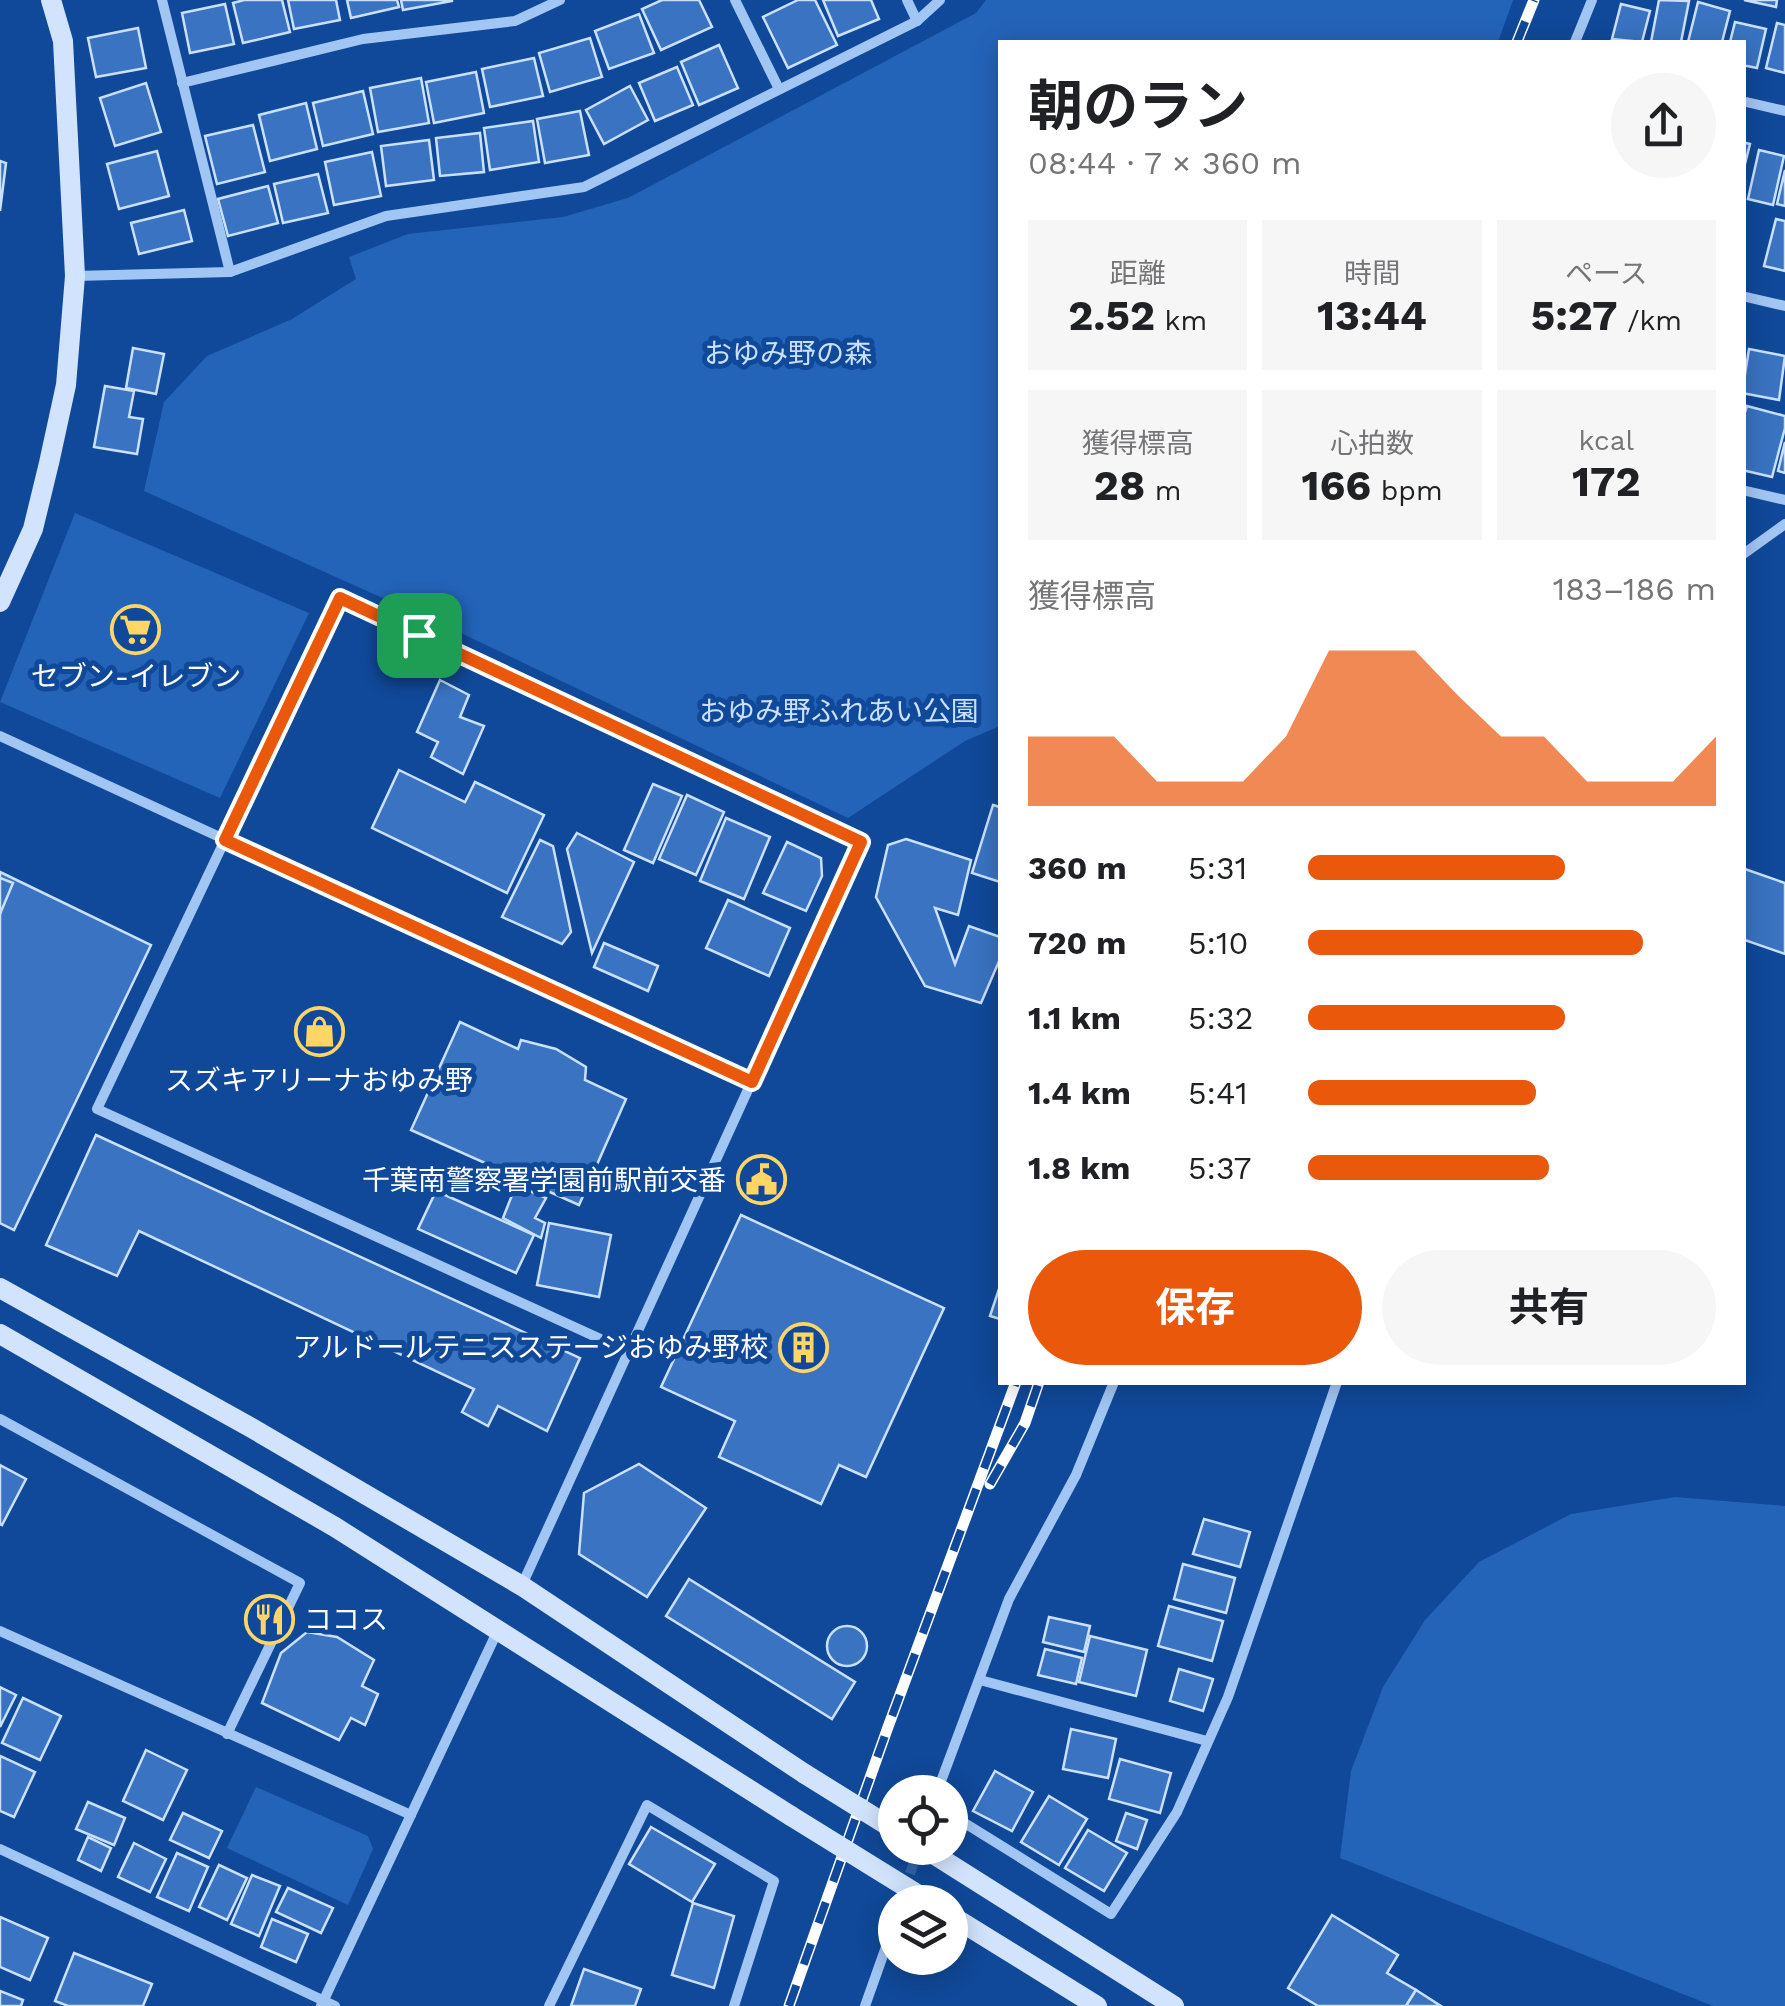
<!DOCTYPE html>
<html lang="ja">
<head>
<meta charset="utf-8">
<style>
  body { margin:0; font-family:"Work Sans","Noto Sans JP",sans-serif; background:#f6f6f6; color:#202124; height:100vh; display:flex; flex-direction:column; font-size:38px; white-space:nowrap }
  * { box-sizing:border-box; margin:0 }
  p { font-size:32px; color:#757577 }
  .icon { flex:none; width:55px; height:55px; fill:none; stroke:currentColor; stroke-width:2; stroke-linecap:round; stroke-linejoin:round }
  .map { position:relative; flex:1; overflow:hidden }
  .side { position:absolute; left:998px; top:40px; width:748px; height:1345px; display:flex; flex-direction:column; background:#fff; border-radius:0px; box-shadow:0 5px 25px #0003 }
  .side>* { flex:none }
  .tools { position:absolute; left:878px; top:1775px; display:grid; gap:20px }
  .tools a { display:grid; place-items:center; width:90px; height:90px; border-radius:50%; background:#fff; box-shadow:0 5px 25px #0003; font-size:50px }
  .pin { position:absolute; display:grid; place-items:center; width:85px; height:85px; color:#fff; margin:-42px; border-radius:20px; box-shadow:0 5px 15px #0006 }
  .round { display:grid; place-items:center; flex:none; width:105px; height:105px; border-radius:52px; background:#f6f6f6 }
  .summary { display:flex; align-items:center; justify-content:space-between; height:170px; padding:0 30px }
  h1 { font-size:55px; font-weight:700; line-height:75px }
  .metrics { display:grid; grid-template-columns:repeat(3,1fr); gap:15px; height:170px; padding:10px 30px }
  .metrics div { display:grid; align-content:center; border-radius:0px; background:#f6f6f6; text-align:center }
  .metrics b { font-size:42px; font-weight:700 }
  .metrics small { font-size:28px; font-weight:400 }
  .metrics p { font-size:28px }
  .chart { height:280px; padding:20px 30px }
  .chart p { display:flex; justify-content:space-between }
  .chart svg { width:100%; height:180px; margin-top:10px; fill:#ea580c; opacity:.7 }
  .button { display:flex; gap:20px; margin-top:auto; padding:20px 30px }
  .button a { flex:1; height:115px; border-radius:60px; background:#ea580c; color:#fff; font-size:40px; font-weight:700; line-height:115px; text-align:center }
  .button a+a { background:#f6f6f6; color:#202124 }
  ul { padding:0 30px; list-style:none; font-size:32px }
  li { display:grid; grid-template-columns:160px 120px 1fr; align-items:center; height:75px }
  li i { height:25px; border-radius:12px; background:#ea580c }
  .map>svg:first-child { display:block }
  .green { fill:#2363b8 }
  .building { fill:#3973c1; stroke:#cae1fe; stroke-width:2.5 }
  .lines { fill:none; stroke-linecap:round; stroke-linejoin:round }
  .street-tunnel { stroke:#3464a8; stroke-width:10; stroke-dasharray:10 5; stroke-linecap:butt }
  .street { stroke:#a2c6f4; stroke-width:10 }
  .secondary { stroke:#d2e4fd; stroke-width:20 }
  .rail-casing { stroke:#fff; stroke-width:11 }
  .rail { stroke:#104999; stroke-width:8; stroke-dasharray:22; stroke-linecap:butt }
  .secondary-bridge { stroke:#d2e4fd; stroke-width:20 }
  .route-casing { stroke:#fff; stroke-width:20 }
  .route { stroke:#ea580c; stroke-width:12 }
  .labels { text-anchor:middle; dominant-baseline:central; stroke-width:10; stroke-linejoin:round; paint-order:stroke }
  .park-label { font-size:28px; fill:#cae1fe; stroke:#104999 }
  .poi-label { font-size:28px; fill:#fff; stroke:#104999 }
</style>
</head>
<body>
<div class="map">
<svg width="1785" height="2006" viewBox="0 0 1785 2006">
  <rect width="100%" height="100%" fill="#104999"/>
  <g class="green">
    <path d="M986 0H1513L1498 42H1000V726L965 741 848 818 465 635 144 491 164 402 207 356 292 319 356 279 349 257 408 234 563 217 628 198 976 13Z"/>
    <path d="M75 513 309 613 220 798 0 702Z"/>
    <path d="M1675 1497 1785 1506V2006H1713L1340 1858 1351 1771 1383 1687 1425 1620 1479 1562 1571 1514Z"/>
    <path d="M256 1787 368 1836 373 1849 348 1905 227 1848Z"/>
  </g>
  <g class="building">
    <path d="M244 0H282L290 32 243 43 233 3Z"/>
    <path d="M288 0H336L340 20 294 29Z"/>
    <path d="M347 0H397L399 7 351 18Z"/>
    <path d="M401 0H452V1L403 10Z"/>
    <path d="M662 0H699L712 27 661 50 642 9Z"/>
    <path d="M798 0H815L837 45 788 68 763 17Z"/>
    <path d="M823 0H871L879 19 838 36Z"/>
    <path d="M1659 0 1689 1 1681 42H1651Z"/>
    <path d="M1744 0H1777L1776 7Z"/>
    <path d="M1698 2 1730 11 1722 42H1688Z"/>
    <path d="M225 4 234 44 190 53 182 13Z"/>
    <path d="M1621 4 1650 11 1642 42 1612 39Z"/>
    <path d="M639 14 654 53 609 69 595 31Z"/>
    <path d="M1735 22 1766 29 1757 68 1742 65V42H1730Z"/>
    <path d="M1777 23 1785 25V73L1766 68Z"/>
    <path d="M138 28 146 68 96 77 88 38Z"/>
    <path d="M590 38 602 77 550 92 539 53Z"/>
    <path d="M719 45 738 88 699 105 681 62Z"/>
    <path d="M534 58 543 96 490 107 482 69Z"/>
    <path d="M677 67 693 105 655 121 639 83Z"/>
    <path d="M476 72 484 113 434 123 426 82Z"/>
    <path d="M421 78 429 123 378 132 370 88Z"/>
    <path d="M146 83 161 132 115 146 100 98Z"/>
    <path d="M630 86 648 120 604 144 586 110Z"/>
    <path d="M363 91 373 134 323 146 313 103Z"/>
    <path d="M306 103 317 149 270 161 259 115Z"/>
    <path d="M580 111 589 155 545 163 537 119Z"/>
    <path d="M533 121 539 162 490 170 484 128Z"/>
    <path d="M253 125 265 172 217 184 205 136Z"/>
    <path d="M480 133 484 172 440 176 436 138Z"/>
    <path d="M429 140 434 180 386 186 381 146Z"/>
    <path d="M1742 142 1750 144 1742 176Z"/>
    <path d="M1759 150 1784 156 1773 205 1748 199Z"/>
    <path d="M157 151 169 196 119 209 107 164Z"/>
    <path d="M372 152 381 196 334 205 325 162Z"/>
    <path d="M0 161 6 163 0 211Z"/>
    <path d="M1785 170V206L1777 204Z"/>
    <path d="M318 174 328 213 283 223 274 184Z"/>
    <path d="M268 186 278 223 228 236 218 199Z"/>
    <path d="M184 210 192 241 139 254 131 223Z"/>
    <path d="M1776 219 1785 221V271L1764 266Z"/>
    <path d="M133 348 164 354 156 394 126 388Z"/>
    <path d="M1749 349 1785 356 1779 400 1742 393Z"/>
    <path d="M105 386 134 391 129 417 143 419 137 454 94 447Z"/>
    <path d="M1747 406 1785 416V428L1772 477 1742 470V422Z"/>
    <path d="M1785 442V473L1778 471Z"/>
    <path d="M440 680 469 695 460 717 484 726 463 774 431 757 438 742 417 732Z"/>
    <path d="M399 770 465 802 475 782 544 815 507 893 372 828Z"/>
    <path d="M653 784 682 796 653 863 624 850Z"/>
    <path d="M687 795 724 812 696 875 659 859Z"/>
    <path d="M993 805 1000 807V882L972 873Z"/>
    <path d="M726 818 770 837 744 899 700 881Z"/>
    <path d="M577 833 634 862 592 953 567 849Z"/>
    <path d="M906 839 971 860 958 915 935 908 955 964 969 926 1000 937V959L981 1003 925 986 876 897 888 845Z"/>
    <path d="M540 840 553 846 571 932 562 944 502 917Z"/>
    <path d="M787 842 821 858 822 876 806 911 763 893Z"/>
    <path d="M1742 868 1785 883V954L1745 940 1742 948Z"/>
    <path d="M0 872 151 945 14 1230 0 1223Z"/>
    <path d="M0 878 13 883 0 914Z"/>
    <path d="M728 900 790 928 769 976 706 948Z"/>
    <path d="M604 943 658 966 648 991 594 967Z"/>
    <path d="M460 1022 518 1049 521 1040 556 1049 586 1067 585 1080 626 1099 579 1205 411 1130Z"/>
    <path d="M96 1135 580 1358 547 1431 498 1406 488 1426 462 1412 474 1389 139 1231 117 1276 46 1245Z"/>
    <path d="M516 1185 546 1198 535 1218 545 1223 541 1238 503 1218Z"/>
    <path d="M436 1191 534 1235 516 1273 418 1229Z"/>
    <path d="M741 1215 944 1308 866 1477 839 1465 821 1504 719 1457 735 1421 661 1387Z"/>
    <path d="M549 1223 611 1235 599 1297 537 1285Z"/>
    <path d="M1000 1286V1319L990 1316Z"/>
    <path d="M639 1464 706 1508 647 1597 579 1554 584 1493Z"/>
    <path d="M0 1465 26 1479 2 1525 0 1524Z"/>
    <path d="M1204 1519 1250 1532 1240 1567 1193 1554Z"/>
    <path d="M1183 1564 1235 1578 1226 1613 1174 1599Z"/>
    <path d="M689 1579 855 1682 832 1719 666 1616Z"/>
    <path d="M1169 1606 1223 1621 1212 1661 1158 1646Z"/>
    <path d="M1049 1617 1090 1626 1084 1652 1043 1642Z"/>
    <circle cx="847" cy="1646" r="20"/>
    <path d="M307 1632 337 1637 374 1660 362 1686 378 1694 365 1725 351 1718 339 1740 262 1703 281 1653Z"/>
    <path d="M1090 1636 1147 1650 1136 1696 1079 1682Z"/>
    <path d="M1045 1649 1082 1658 1076 1684 1038 1675Z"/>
    <path d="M1179 1669 1213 1679 1203 1711 1170 1701Z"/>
    <path d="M0 1687 16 1695 0 1727Z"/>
    <path d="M23 1698 61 1716 40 1760 2 1743Z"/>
    <path d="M1071 1729 1116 1739 1108 1778 1063 1769Z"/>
    <path d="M146 1750 187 1770 163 1820 123 1801Z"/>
    <path d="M0 1756 35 1772 14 1817 0 1811Z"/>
    <path d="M1120 1759 1171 1773 1160 1813 1109 1799Z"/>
    <path d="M995 1771 1033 1792 1012 1831 973 1811Z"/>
    <path d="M1049 1796 1087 1819 1059 1865 1021 1842Z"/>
    <path d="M88 1802 125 1818 114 1845 76 1829Z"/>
    <path d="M183 1813 222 1831 209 1858 170 1840Z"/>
    <path d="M1126 1813 1147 1820 1137 1849 1116 1841Z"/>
    <path d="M651 1827 715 1864 692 1902 629 1864Z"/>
    <path d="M1088 1830 1127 1853 1104 1891 1065 1868Z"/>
    <path d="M88 1837 111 1848 101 1871 78 1860Z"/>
    <path d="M134 1843 166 1859 150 1892 118 1877Z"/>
    <path d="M177 1853 208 1867 189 1911 157 1897Z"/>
    <path d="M219 1865 247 1878 227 1920 199 1907Z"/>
    <path d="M252 1875 280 1886 259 1936 231 1924Z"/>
    <path d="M288 1888 333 1908 321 1933 276 1912Z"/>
    <path d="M693 1903 734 1916 714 1988 672 1975Z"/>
    <path d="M1332 1915 1398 1955 1387 1973 1416 1990 1406 2006H1318L1288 1988Z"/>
    <path d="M0 1917 48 1938 30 1980 0 1967Z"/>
    <path d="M272 1919 308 1934 296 1962 261 1947Z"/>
    <path d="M74 1953 152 1984 143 2006H68L55 2001Z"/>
    <path d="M584 1969 641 1989 635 2006H571Z"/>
    <path d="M1416 1990 1441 2006H1406Z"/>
    <path d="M0 1991 23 2000 21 2006H0Z"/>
  </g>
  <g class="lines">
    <g class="street-tunnel">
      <path d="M900 1902 919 1848"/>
      <path d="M886 1947 895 1919"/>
    </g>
    <g class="street">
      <path d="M162 0 230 272"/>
      <path d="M735 0 779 89"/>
      <path d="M907 0 917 21"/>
      <path d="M1575 42 1592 0"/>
      <path d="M182 83 363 39 515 21 560 0"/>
      <path d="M1742 101 1785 111"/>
      <path d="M75 276 230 272 386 216 584 187 917 21 940 0"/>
      <path d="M1742 296 1785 306"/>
      <path d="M1742 490 1785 500"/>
      <path d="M1742 555 1785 524"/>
      <path d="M0 736 752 1082"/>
      <path d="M0 1419 300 1583 227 1734"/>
      <path d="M522 1585 861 842 340 598 97 1109 629 1352"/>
      <path d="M0 1631 411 1815"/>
      <path d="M980 1680 1207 1741"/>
      <path d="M937 1792 1009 1599 1076 1475 1114 1382"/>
      <path d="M950 1814 1111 1914 1177 1812 1228 1697 1337 1382"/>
      <path d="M0 1849 335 2006"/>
      <path d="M321 2006 498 1630"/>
      <path d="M549 2006 647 1805 774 1881 734 2006"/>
      <path d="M865 2006 886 1947"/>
    </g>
    <g class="secondary">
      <path d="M0 602 33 529 49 463 66 385 75 276 63 41 51 0"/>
      <path d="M0 1288 250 1427 522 1586 805 1774"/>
      <path d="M0 1334 335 1527 791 1816"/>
      <path d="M924 1848 1174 2006"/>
      <path d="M950 1915 1097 2006"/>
    </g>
    <defs>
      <g id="rail">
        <path d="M1517 42 1534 0"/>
        <path d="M990 1484 1025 1423 1039 1382"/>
        <path d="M789 2006 888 1727 1016 1382"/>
      </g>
    </defs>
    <use href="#rail" class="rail-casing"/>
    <use href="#rail" class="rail"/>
    <g class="secondary-bridge">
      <path d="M805 1774 895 1830"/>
      <path d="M791 1816 930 1902"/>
    </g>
  </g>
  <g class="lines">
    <defs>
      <path id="route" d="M340 598 861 842 752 1082 225 840Z"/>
    </defs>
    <use href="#route" class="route-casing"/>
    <use href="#route" class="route"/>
  </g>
  <defs>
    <symbol id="supermarket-ring" viewBox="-11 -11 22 22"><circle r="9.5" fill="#104999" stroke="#ffd666" stroke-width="1.5"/><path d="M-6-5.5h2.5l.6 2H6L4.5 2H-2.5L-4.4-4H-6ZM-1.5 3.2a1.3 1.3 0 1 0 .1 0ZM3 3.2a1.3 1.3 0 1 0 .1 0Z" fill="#ffd666"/></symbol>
    <symbol id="shop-ring" viewBox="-11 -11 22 22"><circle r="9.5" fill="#104999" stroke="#ffd666" stroke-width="1.5"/><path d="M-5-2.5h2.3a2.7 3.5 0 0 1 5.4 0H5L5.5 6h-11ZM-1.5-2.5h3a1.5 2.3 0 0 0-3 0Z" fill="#ffd666"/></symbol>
    <symbol id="civic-ring" viewBox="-11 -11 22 22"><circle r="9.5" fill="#104999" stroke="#ffd666" stroke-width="1.5"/><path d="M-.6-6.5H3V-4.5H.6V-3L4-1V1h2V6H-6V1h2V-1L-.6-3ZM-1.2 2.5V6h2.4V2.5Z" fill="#ffd666"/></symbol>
    <symbol id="building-ring" viewBox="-11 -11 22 22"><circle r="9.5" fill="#104999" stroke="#ffd666" stroke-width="1.5"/><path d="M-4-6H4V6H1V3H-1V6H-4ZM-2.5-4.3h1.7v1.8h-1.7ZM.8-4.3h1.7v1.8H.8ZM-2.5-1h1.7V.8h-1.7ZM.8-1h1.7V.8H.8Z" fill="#ffd666"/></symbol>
    <symbol id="restaurant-ring" viewBox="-11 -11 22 22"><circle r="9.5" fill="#104999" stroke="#ffd666" stroke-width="1.5"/><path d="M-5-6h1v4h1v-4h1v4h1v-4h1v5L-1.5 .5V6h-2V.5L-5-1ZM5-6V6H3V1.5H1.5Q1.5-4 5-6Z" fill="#ffd666"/></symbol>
  </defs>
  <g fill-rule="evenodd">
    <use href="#supermarket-ring" x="108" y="602" width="55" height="55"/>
    <use href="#shop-ring" x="292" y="1004" width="55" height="55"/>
    <use href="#civic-ring" x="734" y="1152" width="55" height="55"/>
    <use href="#building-ring" x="776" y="1320" width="55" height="55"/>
    <use href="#restaurant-ring" x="242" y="1592" width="55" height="55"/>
  </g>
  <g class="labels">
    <g class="park-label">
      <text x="788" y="353">おゆみ野の森</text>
      <text x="839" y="711">おゆみ野ふれあい公園</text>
    </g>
    <g class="poi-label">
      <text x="136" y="676">セブン-イレブン</text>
      <text x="319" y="1080">スズキアリーナおゆみ野</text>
      <text x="726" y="1180" text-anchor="end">千葉南警察署学園前駅前交番</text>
      <text x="768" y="1347" text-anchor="end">アルドールテニスステージおゆみ野校</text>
      <text x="304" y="1619" text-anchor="start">ココス</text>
    </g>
  </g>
</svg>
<div class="tools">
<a><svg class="icon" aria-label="locate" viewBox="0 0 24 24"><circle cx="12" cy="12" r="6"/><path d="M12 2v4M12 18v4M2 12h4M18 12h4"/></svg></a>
<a><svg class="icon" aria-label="layers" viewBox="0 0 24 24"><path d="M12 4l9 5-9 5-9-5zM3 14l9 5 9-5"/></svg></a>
</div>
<div class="pin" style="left:419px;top:635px;background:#1e9e55"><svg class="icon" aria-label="arrive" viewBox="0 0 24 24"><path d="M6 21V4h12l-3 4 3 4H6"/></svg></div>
<section class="side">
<div class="summary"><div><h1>朝のラン</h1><p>08:44 · 7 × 360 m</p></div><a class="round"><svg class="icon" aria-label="share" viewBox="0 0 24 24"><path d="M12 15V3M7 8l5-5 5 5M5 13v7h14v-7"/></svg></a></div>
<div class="metrics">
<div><p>距離</p><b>2.52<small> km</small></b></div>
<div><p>時間</p><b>13:44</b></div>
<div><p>ペース</p><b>5:27<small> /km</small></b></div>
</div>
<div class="metrics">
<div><p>獲得標高</p><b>28<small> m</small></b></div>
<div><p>心拍数</p><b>166<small> bpm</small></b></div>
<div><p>kcal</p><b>172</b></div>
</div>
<div class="chart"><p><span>獲得標高</span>183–186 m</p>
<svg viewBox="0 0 160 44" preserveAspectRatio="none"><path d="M0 44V27L10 27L20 27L30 38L40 38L50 38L60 27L70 6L80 6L90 6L100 17L110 27L120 27L130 38L140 38L150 38L160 27V44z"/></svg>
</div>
<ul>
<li><b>360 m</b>5:31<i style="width:63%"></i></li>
<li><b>720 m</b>5:10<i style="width:82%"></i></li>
<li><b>1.1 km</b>5:32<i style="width:63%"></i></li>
<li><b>1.4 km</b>5:41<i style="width:56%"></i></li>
<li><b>1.8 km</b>5:37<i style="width:59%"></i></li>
</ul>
<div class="button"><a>保存</a><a>共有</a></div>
</section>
</div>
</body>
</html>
